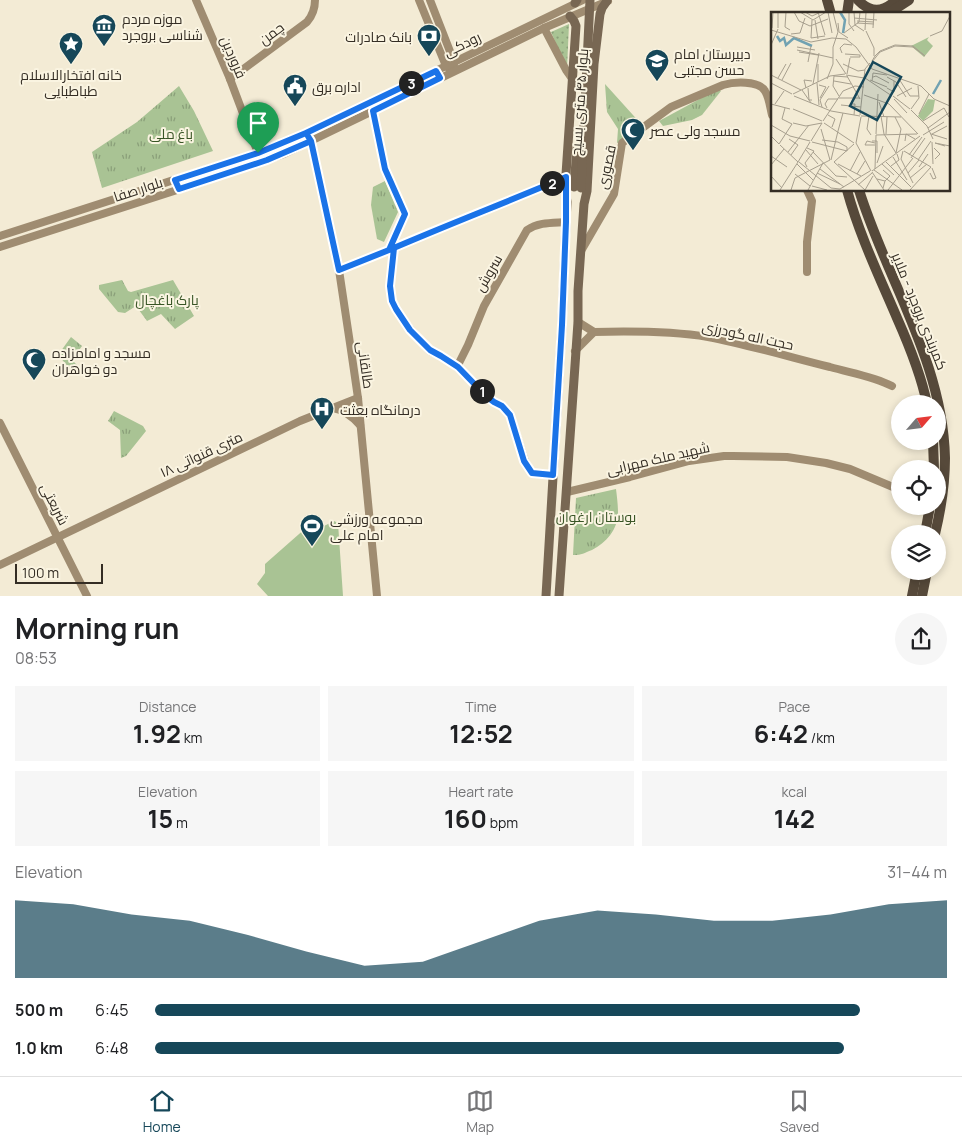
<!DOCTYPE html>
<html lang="en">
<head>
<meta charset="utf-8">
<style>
  body { margin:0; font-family:Manrope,Cairo,sans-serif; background:#f6f6f6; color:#202124; height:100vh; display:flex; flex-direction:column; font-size:19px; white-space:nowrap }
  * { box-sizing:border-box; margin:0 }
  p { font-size:16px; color:#757577 }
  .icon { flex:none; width:28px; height:28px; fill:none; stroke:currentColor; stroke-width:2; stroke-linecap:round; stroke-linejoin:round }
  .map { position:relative; height:596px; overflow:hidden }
  .details { display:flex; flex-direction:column; background:#fff; flex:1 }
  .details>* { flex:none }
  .needle { width:32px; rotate:62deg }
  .fabs { position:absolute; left:891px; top:395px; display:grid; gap:10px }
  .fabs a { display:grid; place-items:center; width:55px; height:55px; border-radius:50%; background:#fff; box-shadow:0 2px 8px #0003; font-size:25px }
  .scale { position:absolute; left:15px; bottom:12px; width:88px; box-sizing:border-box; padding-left:5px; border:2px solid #342d24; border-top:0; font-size:14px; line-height:18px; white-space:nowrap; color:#342d24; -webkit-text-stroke:4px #faf4e1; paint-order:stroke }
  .pin { position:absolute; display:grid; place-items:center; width:42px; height:42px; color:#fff; margin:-51px -21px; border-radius:50% 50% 50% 0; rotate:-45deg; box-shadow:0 0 5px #0007 }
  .pin .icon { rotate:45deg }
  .km { position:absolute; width:25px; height:25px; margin:-12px; border-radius:50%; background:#222; color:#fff; font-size:14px; line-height:25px; text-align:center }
  .round { display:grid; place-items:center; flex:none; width:52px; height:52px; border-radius:26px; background:#f6f6f6 }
  .head { display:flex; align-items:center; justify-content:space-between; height:85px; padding:0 15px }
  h1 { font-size:28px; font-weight:700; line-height:38px }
  .figures { display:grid; grid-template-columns:repeat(3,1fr); gap:8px; height:85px; padding:5px 15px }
  .figures div { display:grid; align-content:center; border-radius:0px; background:#f6f6f6; text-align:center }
  .figures b { font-size:25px; font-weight:700 }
  .figures small { font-size:14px; font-weight:400 }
  .figures p { font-size:14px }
  .chart { height:140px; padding:10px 15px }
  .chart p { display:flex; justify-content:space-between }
  .chart svg { width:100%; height:90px; margin-top:5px; fill:#164759; opacity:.7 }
  ul { padding:0 15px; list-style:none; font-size:16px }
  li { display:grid; grid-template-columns:80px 60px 1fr; align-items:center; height:38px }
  li i { height:12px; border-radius:6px; background:#164759 }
  .tabs { display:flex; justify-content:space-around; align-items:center; height:70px; border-top:1px solid #e0e0e0; background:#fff; font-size:14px; color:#757577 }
  .tabs a { display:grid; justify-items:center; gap:2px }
  .tabs .selected { color:#164759 }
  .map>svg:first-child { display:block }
  .grass { fill:url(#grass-dots) }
  .park { fill:url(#park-tufts) }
  .garden { fill:#a9c394 }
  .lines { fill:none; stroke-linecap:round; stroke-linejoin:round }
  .secondary { stroke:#9f8c71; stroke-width:8 }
  .primary { stroke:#786753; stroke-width:9 }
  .highway { stroke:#56493a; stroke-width:10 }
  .primary-bridge { stroke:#786753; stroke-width:9 }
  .route-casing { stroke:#fff; stroke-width:10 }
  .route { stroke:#1a73e8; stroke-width:6 }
  .labels { text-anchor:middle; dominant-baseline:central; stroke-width:4; stroke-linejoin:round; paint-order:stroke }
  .poi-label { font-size:14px; fill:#342d24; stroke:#faf4e1; text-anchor:start }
  .street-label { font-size:14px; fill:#342d24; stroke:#faf4e1 }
  .park-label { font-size:14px; fill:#395526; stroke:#faf4e1 }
  .inset-river { fill:none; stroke:#71a2b2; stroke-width:2.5 }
  .inset-road { fill:none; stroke:#a79f8e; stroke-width:1 }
  .view { fill:#164759; fill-opacity:0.15; stroke:#164759; stroke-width:2.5 }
  .inset-edge { fill:none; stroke:#342d24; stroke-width:2.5 }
</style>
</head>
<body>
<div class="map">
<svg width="962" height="596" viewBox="0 0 962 596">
  <defs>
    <pattern id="grass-dots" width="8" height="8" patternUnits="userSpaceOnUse" patternTransform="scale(1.25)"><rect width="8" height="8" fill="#a9c394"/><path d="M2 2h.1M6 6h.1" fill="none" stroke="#8a9f79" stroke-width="1.8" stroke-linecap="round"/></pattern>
    <pattern id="park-tufts" width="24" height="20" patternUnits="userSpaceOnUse" patternTransform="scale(1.25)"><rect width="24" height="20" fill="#a9c394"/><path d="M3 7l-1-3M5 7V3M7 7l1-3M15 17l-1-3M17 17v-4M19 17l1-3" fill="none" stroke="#8a9f79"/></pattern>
  </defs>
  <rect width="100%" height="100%" fill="#f3ebd5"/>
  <path class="grass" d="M569 24 567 69 551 32Z"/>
  <g class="park">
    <path d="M605 84 642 125 617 143 618 129 607 112Z"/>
    <path d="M179 86 194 111 213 151 102 188 92 152 137 122Z"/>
    <path d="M718 89 721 91 702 115 692 120 663 126 659 121Z"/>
    <path d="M385 181 398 212 384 242 377 239 371 205 373 187Z"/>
    <path d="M122 280 128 291 131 292 173 280 194 316 175 329 161 314 147 321 136 306 125 313 118 312 99 289V285Z"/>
    <path d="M71 337 82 346 72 360 78 366 71 370 58 355Z"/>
    <path d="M114 411 143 426 146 431 126 456 121 458 120 430 108 421Z"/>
    <path d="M616 489C617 497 618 505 618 513 618 529 606 543 592 550 584 553 582 555 573 555L576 498Z"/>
  </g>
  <path class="garden" d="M334 521 338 523 343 596H268L257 584 265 573V564L307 527 313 528 316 530Z"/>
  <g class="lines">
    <g class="secondary">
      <path d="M196 0 230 79 258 153"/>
      <path d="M419 0 446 66 450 69"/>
      <path d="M430 0 451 54 454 62V65"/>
      <path d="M544 28 566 70 573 80"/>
      <path d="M230 79 307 22C313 15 315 9 315 0"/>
      <path d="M373 111 385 169 405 214 389 250"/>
      <path d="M309 137 311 141 339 270 351 350 358 398 377 596"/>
      <path d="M807 190 812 201 807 242V272"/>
      <path d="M0 236 276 147 309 132 583 0"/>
      <path d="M0 247 202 182 284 154 544 28 608 1"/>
      <path d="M394 248 390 286 392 301 396 309 411 330 430 351 441 356 457 367 486 396 494 402 502 406 510 415 525 461 532 473 553 475"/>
      <path d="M581 251 614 194 622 143 671 107 723 85C733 82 759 80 765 91 769 97 770 107 772 115"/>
      <path d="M339 270 566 177"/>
      <path d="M578 322 594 332"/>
      <path d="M575 351 594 332C631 331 671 331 708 337 749 345 790 357 830 367 851 373 873 376 892 386"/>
      <path d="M457 367 468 345 484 306 527 230C539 222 552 223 566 222"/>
      <path d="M333 408C344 410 353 417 360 425"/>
      <path d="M0 423 87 596"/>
      <path d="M567 492 630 477 689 461 724 456H733L787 457 826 463 850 469 900 490"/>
      <path d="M0 565 300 421 358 398"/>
    </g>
    <g class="primary">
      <path d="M575 3 577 0"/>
      <path d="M546 596 562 325 566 222 567 202 565 189 576 26 574 21 570 16"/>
      <path d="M559 596 578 322V291L584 204 587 191 594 64 600 14 602 8 607 1"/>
    </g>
    <g class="highway">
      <path d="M827 0 831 14"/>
      <path d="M858 0C870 13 883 13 896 0"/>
      <path d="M889 13 909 0"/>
      <path d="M847 14 849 0"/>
      <path d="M847 190C859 234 879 276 897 318 909 345 921 374 927 404"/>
      <path d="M859 190C887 280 943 362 945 458 945 483 941 509 935 534"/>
      <path d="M933 441 934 469"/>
      <path d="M925 534 930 506"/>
      <path d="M912 596 917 571"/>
      <path d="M922 596 927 571"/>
    </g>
    <g class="primary-bridge">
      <path d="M574 187 577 148"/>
      <path d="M581 188 590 0"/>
    </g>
  </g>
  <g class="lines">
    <defs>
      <path id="route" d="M258 153 306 133 311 141 339 270 394 248 390 286 392 301 396 309 410 330 430 350 441 356 458 367 486 396 494 402 502 406 510 415 524 461 532 473 553 475 562 325 566 222V177C507 202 447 225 389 250L405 214 385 169 373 111 440 78 436 71 306 133 311 141 267 160 179 189 175 180 258 153"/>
    </defs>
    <use href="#route" class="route-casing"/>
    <use href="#route" class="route"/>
  </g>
  <defs>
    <symbol id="museum-pin" viewBox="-11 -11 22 30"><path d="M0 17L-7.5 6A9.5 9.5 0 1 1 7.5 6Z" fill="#164759" stroke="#faf4e1"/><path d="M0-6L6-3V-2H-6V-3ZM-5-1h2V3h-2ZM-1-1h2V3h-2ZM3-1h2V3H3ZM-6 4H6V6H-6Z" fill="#fff"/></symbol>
    <symbol id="bank-pin" viewBox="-11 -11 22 30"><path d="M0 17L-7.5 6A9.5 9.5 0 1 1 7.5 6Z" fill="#164759" stroke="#faf4e1"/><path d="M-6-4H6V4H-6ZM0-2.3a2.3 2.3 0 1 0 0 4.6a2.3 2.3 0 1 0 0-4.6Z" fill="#fff"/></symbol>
    <symbol id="sight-pin" viewBox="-11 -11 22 30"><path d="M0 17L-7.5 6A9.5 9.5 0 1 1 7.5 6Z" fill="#164759" stroke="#faf4e1"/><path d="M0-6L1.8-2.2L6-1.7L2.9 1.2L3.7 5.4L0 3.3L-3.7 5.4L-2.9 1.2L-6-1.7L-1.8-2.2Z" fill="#fff"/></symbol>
    <symbol id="school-pin" viewBox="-11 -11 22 30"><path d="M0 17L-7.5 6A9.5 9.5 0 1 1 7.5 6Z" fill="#164759" stroke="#faf4e1"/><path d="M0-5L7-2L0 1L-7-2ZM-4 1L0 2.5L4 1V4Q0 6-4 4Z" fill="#fff"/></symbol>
    <symbol id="civic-pin" viewBox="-11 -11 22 30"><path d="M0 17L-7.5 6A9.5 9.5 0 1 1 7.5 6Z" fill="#164759" stroke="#faf4e1"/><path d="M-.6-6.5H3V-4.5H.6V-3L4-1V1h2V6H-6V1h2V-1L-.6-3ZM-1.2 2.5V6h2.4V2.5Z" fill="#fff"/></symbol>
    <symbol id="mosque-pin" viewBox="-11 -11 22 30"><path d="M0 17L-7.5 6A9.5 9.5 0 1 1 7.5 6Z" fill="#164759" stroke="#faf4e1"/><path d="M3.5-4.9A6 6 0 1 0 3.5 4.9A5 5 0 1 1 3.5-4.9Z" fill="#fff"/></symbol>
    <symbol id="hospital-pin" viewBox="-11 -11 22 30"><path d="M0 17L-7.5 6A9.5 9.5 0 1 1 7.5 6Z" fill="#164759" stroke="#faf4e1"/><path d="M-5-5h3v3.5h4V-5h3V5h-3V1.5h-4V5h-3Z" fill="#fff"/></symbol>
    <symbol id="stadium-pin" viewBox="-11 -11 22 30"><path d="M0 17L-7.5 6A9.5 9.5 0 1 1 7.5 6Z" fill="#164759" stroke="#faf4e1"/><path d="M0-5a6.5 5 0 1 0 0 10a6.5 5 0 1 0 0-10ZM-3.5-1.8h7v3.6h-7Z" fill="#fff"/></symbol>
  </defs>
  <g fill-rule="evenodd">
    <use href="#museum-pin" x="90" y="12" width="28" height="38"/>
    <use href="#bank-pin" x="415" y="22" width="28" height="38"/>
    <use href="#sight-pin" x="57" y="30" width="28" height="38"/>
    <use href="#school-pin" x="643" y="47" width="28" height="38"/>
    <use href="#civic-pin" x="281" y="72" width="28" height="38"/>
    <use href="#mosque-pin" x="619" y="116" width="28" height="38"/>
    <use href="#mosque-pin" x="20" y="346" width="28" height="38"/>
    <use href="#hospital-pin" x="308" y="395" width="28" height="38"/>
    <use href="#stadium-pin" x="298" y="512" width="28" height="38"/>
  </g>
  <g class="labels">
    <g class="poi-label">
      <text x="122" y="18">موزه مردم<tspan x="122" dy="16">شناسی بروجرد</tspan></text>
      <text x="412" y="36" text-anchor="end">بانک صادرات</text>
      <text x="674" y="53">دبیرستان امام<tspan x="674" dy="16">حسن مجتبی</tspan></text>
      <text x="71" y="74" text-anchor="middle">خانه افتخارالاسلام<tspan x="71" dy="16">طباطبایی</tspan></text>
      <text x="312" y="86">اداره برق</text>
      <text x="650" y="130">مسجد ولی عصر</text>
      <text x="52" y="352">مسجد و امامزاده<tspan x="52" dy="16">دو خواهران</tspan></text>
      <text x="340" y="409">درمانگاه بعثت</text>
      <text x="330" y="518">مجموعه ورزشی<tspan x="330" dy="16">امام علی</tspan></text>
    </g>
    <g class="street-label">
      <text transform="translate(271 33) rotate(-37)">چمن</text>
      <text transform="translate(462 44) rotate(-26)">رودکی</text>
      <text transform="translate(234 57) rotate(67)">فروردین</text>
      <text transform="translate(579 102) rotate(-86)">بلوار ۴۵ متری بسیج</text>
      <text transform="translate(606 167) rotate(-78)">قصوری</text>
      <text transform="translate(138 189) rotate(-18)">بلوار صفا</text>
      <text transform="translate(488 273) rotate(-60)">سروش</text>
      <text transform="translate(920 311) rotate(68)">کمربندی بروجرد - ملایر</text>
      <text transform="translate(748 335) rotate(12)">حجت اله گودرزی</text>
      <text transform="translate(366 365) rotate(82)">طالقانی</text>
      <text transform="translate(201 454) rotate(-25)">۱۸ متری قنواتی</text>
      <text transform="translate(658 458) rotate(-13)">شهید ملک مهرابی</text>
      <text transform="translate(55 504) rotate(63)">شریعتی</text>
    </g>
    <g class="park-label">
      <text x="171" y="133">باغ ملی</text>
      <text x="167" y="299">پارک باغچال</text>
      <text x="596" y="516">بوستان ارغوان</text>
    </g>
  </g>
  <g transform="translate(771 12)">
    <rect width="179" height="179" fill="#f3ebd5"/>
    <path d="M158 25 156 28 162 34 153 45 140 34Z" fill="#a9c394"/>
    <path d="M157 87 164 88 162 99 152 109 147 104Z" fill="#a9c394"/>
    <path class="inset-river" d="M69 0 74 8 72 21M6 24 9 29 13 26 15 33 23 26 41 34M162 82 170 68"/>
    <path class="inset-road" d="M15 0 14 15 19 18M23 0 28 9 39 14 57 7M29 0 42 8 55 0M34 0 41 4 50 0M47 0 54 23M57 0 61 21M78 0V12L83 19M83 0 84 13 93 19M83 6 106 8M41 8 40 26 54 24M44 8 47 27M86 9 103 10M67 11 68 20 77 26M86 11 103 12M1 16 2 0M7 16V0M102 16 103 0M0 18 40 30 61 26 75 27 85 35 101 57 150 74 163 87 179 94M94 18 95 0M95 19 103 36V44M73 21 88 10 89 0M20 22 29 21 34 6M159 24 171 19 179 4M0 33 7 17M26 35 44 38M26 38 62 46M28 40 47 43M71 41 69 36 73 32 81 33M74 42 89 43V45H79M65 47 75 62M101 49 104 44 109 39 124 33 142 34 154 44 142 35 124 34 109 40 101 50M37 50 40 34M72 52 87 59 94 58M76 62 79 46M0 63 30 78M75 63 93 66M76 64 89 87M102 65 105 64 118 71M116 65 125 70 135 85M7 66 15 52M94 66 121 84M56 67 62 52V35L67 20 62 0M128 67 139 84H148M11 68 20 51M99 68 116 75M63 69 80 72M101 69 102 61 116 63M47 70V52M0 71 21 82M46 71 48 93M42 72 48 41M48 73 55 75 49 86M35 76 33 68 41 69M37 76 38 88H41M116 76 123 80V69M31 78 40 91M22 82 59 64 74 62M93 83 118 92M23 84 60 99 89 104M68 84 62 74 63 64 77 65M122 84 139 97M126 84 141 76M68 86H89M123 87 136 101M108 90 113 105M0 92 19 97M4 92 13 79M80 92H84L83 103M118 92 147 122M70 93 90 95M51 95 49 88 58 74M14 96 11 107 21 112M56 96 54 92 57 87H67M22 97 51 109M140 97 148 86 147 74M140 98 156 114 162 127M148 102 158 82M57 103 64 107 61 115M89 103 94 57 99 51M90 104 130 105M98 104 96 117 100 123M110 104 113 122 125 141M124 105 130 117 125 141M52 109 72 79 84 74 93 75M152 109 173 96 178 105M22 111 35 114 51 111M53 111 83 131M0 113 19 124 39 129M157 116 179 100M50 117 59 148M67 119 72 101M105 122 107 82M115 122 116 105M160 122 176 127M161 122 176 114M105 123 146 122M152 123 173 110M0 124 8 132 21 112M18 127 27 133 20 143M51 128 67 130 76 135M40 129 51 111M101 129H106V141M134 129 135 122 144 127M41 130 76 139V135M161 130 162 152M85 131 100 159M85 131 90 105M9 133 27 150 39 130M104 133H94L96 129 104 131M174 134 164 131 179 134M163 136 169 142 164 147M35 138 47 152M132 139 130 147 142 171M133 139 160 155M17 140 38 113M42 140 65 164 76 165M138 143 151 125M0 144 16 155M122 145 136 168M140 146 154 126M60 148 67 119M147 148 160 129M28 150 60 176 69 177M63 150 94 178M63 150 83 132M115 150 140 175M106 151 112 134M26 152 42 168M67 152 90 164M111 152 123 163M0 153 13 137M120 154 128 148 126 142M36 155 34 151 43 139 36 136M148 155 157 142M49 157 73 175M104 157 105 123M103 158 131 178M112 158 119 164 114 169M79 159 89 140M101 159 149 124M101 160 113 178M46 161 69 172M137 161 148 148M159 161 162 167 165 166 161 156M24 162 39 174M86 162 94 149M0 164 11 176M139 166 156 152M106 167 114 169 112 176M87 173 101 161M41 174 56 178M69 177 99 159M9 178 27 150M20 178 24 166 59 148M37 178 52 151M94 178 102 164M117 178 142 146M139 178 160 155"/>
    <path class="view" d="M102 50 130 65 106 108 79 94Z"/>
    <rect width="179" height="179" class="inset-edge"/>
  </g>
</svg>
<div class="fabs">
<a><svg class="needle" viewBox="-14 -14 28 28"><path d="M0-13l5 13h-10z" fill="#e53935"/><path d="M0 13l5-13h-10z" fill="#757577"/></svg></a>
<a><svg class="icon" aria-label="locate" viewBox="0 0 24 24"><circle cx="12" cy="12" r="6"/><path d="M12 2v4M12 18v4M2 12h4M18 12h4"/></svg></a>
<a><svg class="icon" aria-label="layers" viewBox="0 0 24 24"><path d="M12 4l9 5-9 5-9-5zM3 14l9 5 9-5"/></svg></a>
</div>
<div class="scale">100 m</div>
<div class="pin" style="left:258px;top:153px;background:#1e9e55"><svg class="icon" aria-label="arrive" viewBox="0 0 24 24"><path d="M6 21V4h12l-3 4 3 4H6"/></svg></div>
<b class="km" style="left:482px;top:391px">1</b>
<b class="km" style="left:552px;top:183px">2</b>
<b class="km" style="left:411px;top:83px">3</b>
</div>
<section class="details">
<div class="head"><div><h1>Morning run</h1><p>08:53</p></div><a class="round"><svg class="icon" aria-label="share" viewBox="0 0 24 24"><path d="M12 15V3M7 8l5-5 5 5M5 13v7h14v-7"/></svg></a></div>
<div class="figures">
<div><p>Distance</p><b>1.92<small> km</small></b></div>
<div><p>Time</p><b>12:52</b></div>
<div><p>Pace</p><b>6:42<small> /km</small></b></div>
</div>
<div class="figures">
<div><p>Elevation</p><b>15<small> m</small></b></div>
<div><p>Heart rate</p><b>160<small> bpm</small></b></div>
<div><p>kcal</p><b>142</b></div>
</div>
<div class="chart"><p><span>Elevation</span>31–44 m</p>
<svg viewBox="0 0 160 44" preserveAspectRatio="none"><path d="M0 44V6L10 8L20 13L30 16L40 23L50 31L60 38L70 36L80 26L90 16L100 11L110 13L120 16L130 16L140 13L150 8L160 6V44z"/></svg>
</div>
<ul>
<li><b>500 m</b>6:45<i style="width:89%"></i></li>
<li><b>1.0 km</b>6:48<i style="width:87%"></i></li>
</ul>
</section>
<nav class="tabs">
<a class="selected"><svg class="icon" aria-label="home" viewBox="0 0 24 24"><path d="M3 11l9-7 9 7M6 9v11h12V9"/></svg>Home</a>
<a><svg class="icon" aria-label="map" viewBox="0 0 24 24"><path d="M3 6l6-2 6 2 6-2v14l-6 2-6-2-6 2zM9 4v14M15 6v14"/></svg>Map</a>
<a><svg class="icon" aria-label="saved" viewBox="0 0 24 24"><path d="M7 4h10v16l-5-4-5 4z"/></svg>Saved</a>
</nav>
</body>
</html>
